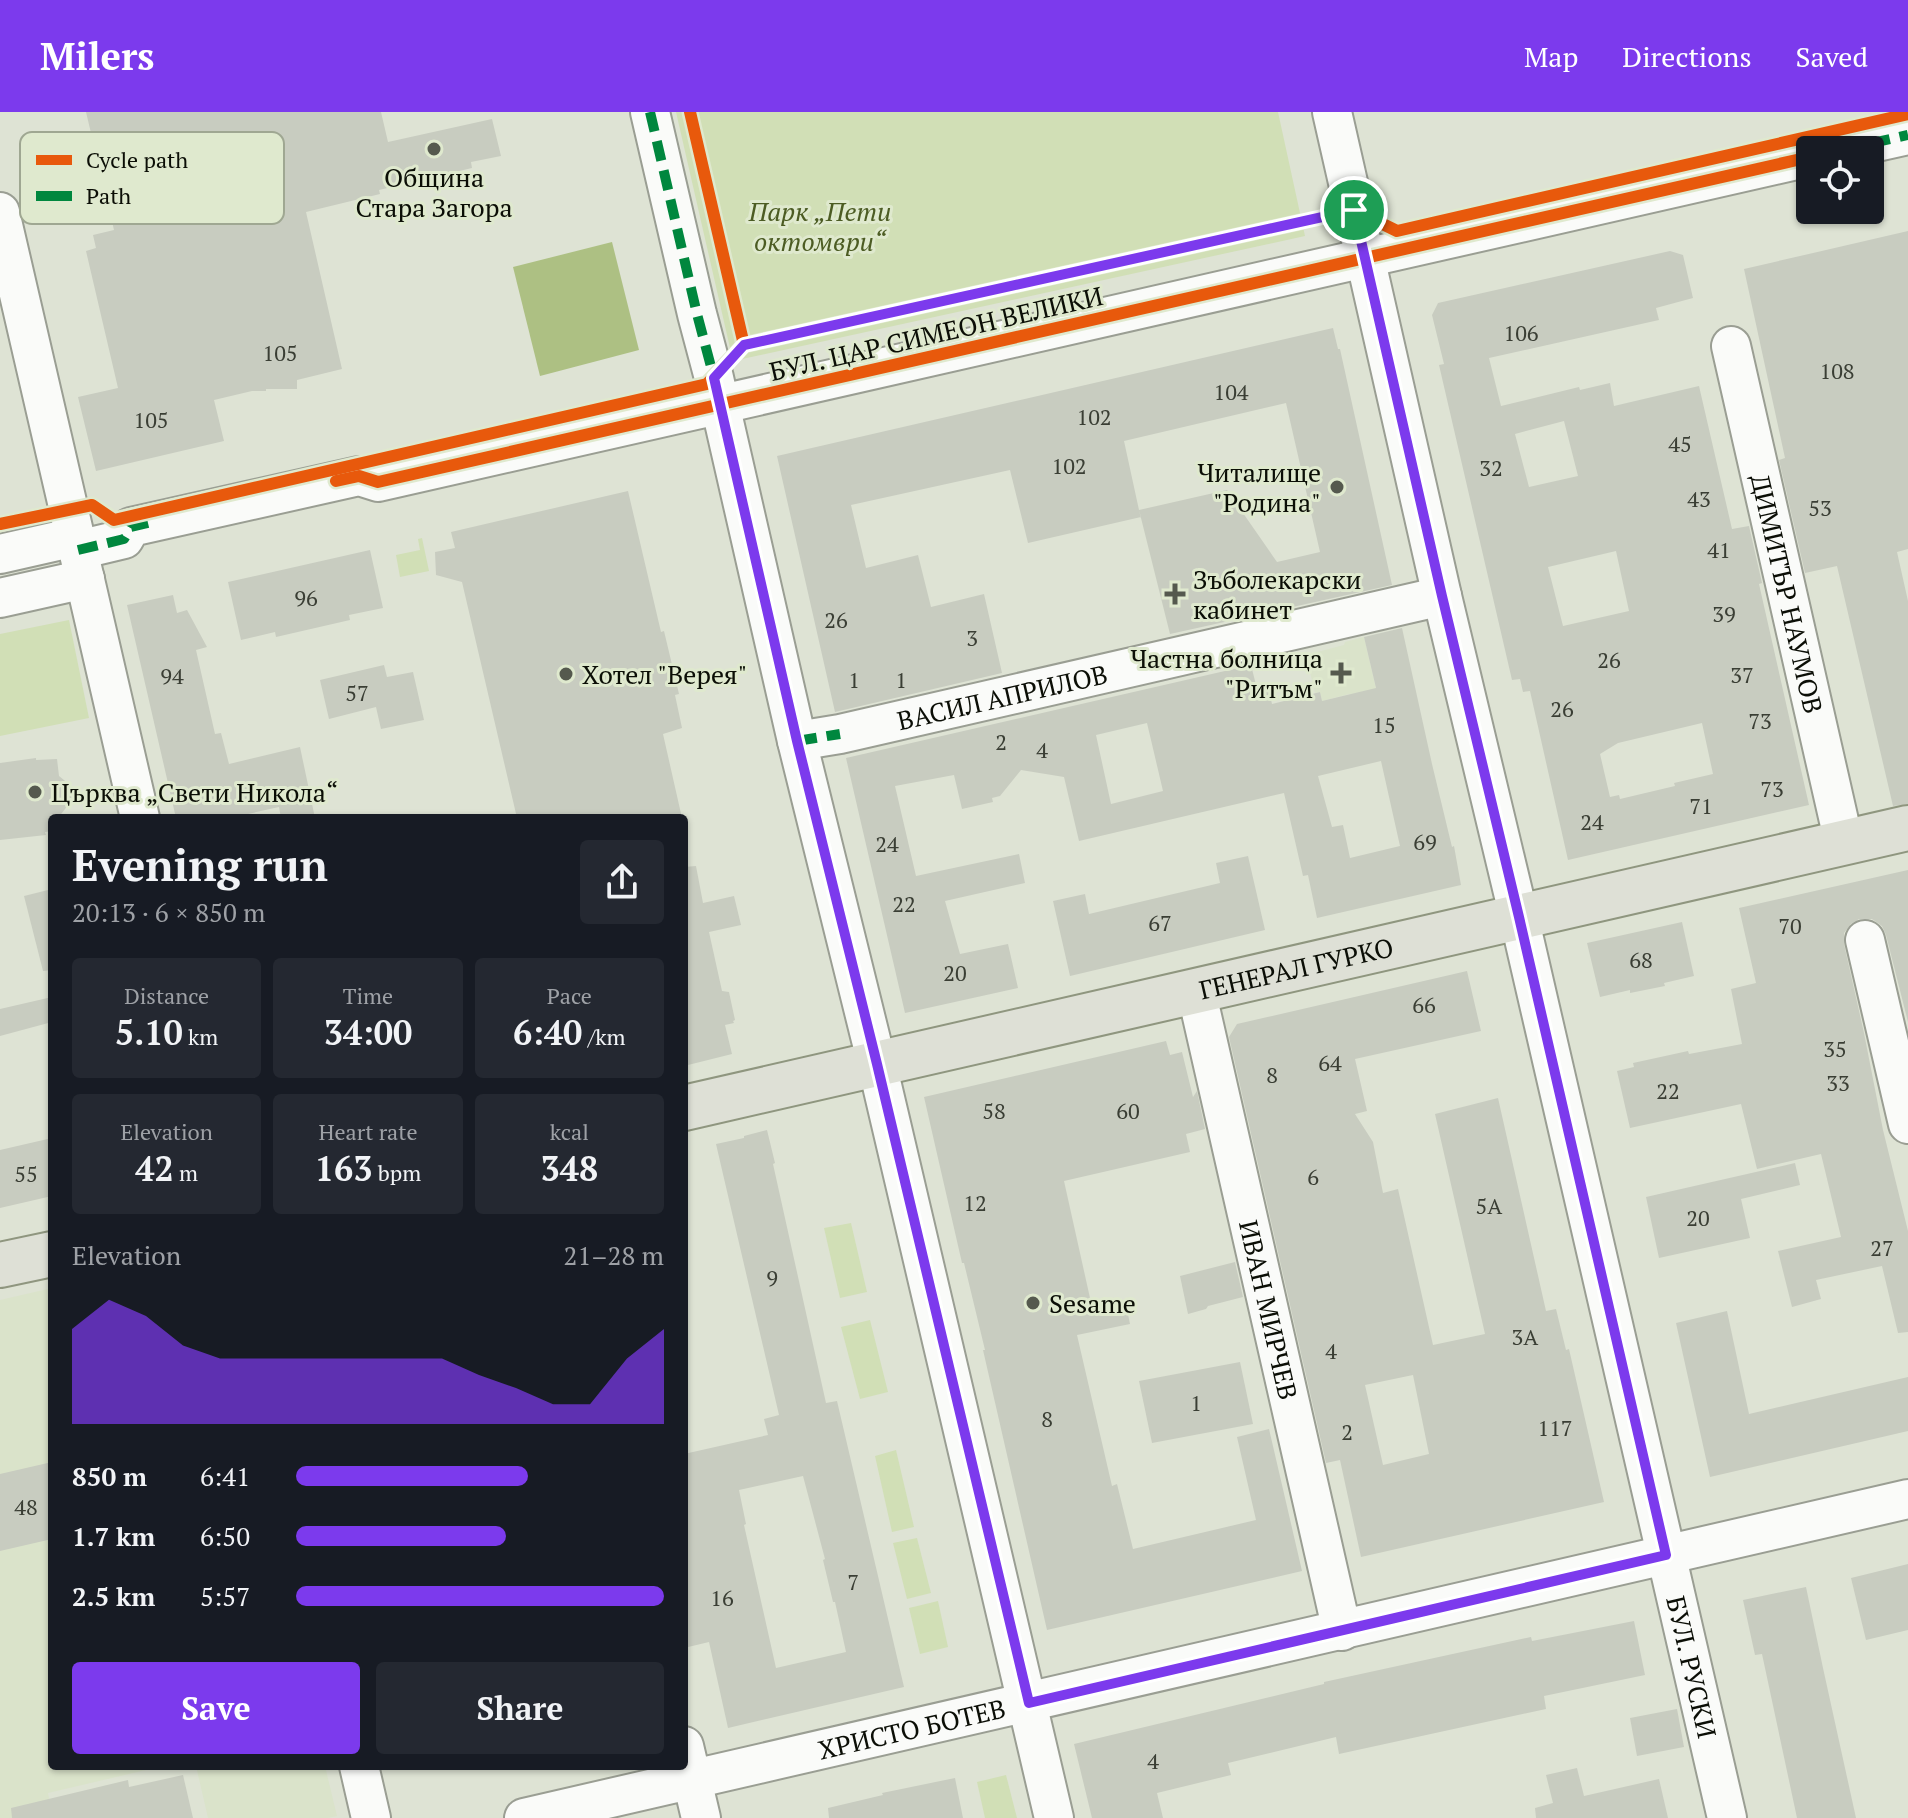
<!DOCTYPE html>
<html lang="en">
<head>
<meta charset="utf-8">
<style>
  body { margin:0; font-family:"PT Serif",serif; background:#242831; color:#f1f3f6; height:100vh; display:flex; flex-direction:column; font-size:30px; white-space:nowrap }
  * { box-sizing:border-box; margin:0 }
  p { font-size:26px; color:#9ea1a6 }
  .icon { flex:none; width:44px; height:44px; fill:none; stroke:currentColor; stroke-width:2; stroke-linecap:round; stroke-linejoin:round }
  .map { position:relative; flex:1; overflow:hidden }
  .sheet { position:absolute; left:48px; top:702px; width:640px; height:956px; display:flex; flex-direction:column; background:#171b24; border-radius:8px; box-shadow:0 2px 6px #0004 }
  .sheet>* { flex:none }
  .controls { position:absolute; left:1796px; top:24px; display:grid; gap:16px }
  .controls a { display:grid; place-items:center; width:88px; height:88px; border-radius:8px; background:#171b24; box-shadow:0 2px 6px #0004; font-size:40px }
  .pin { position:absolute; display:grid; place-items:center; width:68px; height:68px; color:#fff; margin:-34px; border:4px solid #fff; border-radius:50%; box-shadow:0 2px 8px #0007 }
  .round { display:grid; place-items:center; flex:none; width:84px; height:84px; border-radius:8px; background:#242831 }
  .overview { display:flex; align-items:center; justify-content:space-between; height:136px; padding:0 24px }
  h1 { font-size:44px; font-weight:700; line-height:60px }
  .stats { display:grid; grid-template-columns:repeat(3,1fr); gap:12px; height:136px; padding:8px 24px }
  .stats div { display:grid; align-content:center; border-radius:8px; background:#242831; text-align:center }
  .stats b { font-size:34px; font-weight:700 }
  .stats small { font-size:22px; font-weight:400 }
  .stats p { font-size:22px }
  .chart { height:224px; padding:16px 24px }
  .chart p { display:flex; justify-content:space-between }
  .chart svg { width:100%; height:144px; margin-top:8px; fill:#7c3aed; opacity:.7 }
  .button { display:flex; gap:16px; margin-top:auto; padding:16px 24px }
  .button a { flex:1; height:92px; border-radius:8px; background:#7c3aed; color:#fff; font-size:32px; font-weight:700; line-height:92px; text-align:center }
  .button a+a { background:#242831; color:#f1f3f6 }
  ul { padding:0 24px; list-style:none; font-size:26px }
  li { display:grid; grid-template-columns:128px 96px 1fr; align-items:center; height:60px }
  li i { height:20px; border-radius:10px; background:#7c3aed }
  header { display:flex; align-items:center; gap:48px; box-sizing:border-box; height:112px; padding:0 40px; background:#7c3aed; color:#fff }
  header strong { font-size:38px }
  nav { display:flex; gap:44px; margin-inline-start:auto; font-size:28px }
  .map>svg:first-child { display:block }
  .built { fill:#dae3ca }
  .green { fill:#d1dfb6 }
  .water { fill:#adc083 }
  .building { fill:#c8ccc0; fill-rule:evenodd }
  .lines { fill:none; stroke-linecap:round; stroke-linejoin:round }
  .minor-casing { stroke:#9a9e93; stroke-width:42 }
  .major-casing { stroke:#8f967f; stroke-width:48 }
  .minor { stroke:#fafbf9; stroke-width:38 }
  .major { stroke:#dee0d6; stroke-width:44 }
  .quiet { stroke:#00873e; stroke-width:10; stroke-dasharray:20 10; stroke-linecap:butt }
  .cycleway-casing { stroke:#dfe9ce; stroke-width:17 }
  .cycleway { stroke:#e8590c; stroke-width:12 }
  .route-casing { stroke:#fff; stroke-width:16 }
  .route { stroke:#7c3aed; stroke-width:10 }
  .poi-dot { fill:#55594e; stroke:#dfe9ce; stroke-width:3 }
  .labels { text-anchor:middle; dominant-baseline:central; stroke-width:6; stroke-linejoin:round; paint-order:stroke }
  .number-label { font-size:22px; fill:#3a3e34 }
  .poi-label { font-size:26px; fill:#0b0e06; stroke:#dfe9ce; text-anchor:start }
  .park-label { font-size:26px; font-style:italic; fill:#4c5c23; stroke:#dfe9ce }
  .street-label { font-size:26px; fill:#0b0e06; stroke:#dfe9ce }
  .key { fill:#dfe9ce; stroke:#9fa792; stroke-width:2 }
  .key-label { font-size:22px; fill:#0b0e06 }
</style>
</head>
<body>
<header>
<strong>Milers</strong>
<nav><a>Map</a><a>Directions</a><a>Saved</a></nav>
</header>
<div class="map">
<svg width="1908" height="1706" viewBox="0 0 1908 1706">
  <rect width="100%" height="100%" fill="#dee3d4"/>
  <g class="built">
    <path d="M1364 525 1378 586 1349 582 1322 589 1320 580 1315 581 1306 543 1344 533 1345 530Z"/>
    <path d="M52 1176V1654H163L48 1681 53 1706H0V1188Z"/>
    <path d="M196 1654H325L337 1704 328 1706H208Z"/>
  </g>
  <g class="green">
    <path d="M676 0H1278L1305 124 733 249Z"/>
    <path d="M422 426 429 459 400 465 396 443 420 438 418 427Z"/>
    <path d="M69 508 89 606 0 624V522Z"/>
    <path d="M851 1111 867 1180 840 1186 824 1116Z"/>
    <path d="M870 1208 888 1280 860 1287 841 1215Z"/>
    <path d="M896 1338 914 1415 892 1420 875 1344Z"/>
    <path d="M917 1426 931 1481 907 1487 893 1431Z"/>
    <path d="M938 1489 948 1535 920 1542 909 1496Z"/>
    <path d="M1006 1663 1017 1706H985L977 1670Z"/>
  </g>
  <path class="water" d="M612 130 639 238 540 264 513 155Z"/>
  <g class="building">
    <path d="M86 0H381L388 30 492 7 501 44 471 50 472 56 379 78 380 82 306 100 342 257 297 268V277H266V279H252L214 288 224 329 96 359 78 285 118 276 86 139 96 136 93 123 114 118Z"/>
    <path d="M1908 119V437L1897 440 1908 489V692L1893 694 1837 454 1805 461 1779 348 1785 346 1744 157Z"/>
    <path d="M1670 139 1683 143 1693 186 1656 196 1659 208 1489 246 1501 294 1579 275 1580 278 1610 271 1614 294 1699 274 1732 417 1749 414 1762 471 1759 472 1809 693 1568 748 1530 579 1523 580 1520 567 1512 568 1439 253 1444 252 1432 203 1438 191ZM1564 309 1578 364 1529 375 1515 322ZM1616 439 1629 499 1563 514 1548 455ZM1702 611 1713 662 1674 671 1675 674 1620 687 1619 683 1610 685 1600 642 1618 631Z"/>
    <path d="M1333 216 1338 237H1340L1392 473 1170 522 1139 398 1141 405 1028 431 1010 358 851 393 866 456 918 443 931 495 984 482 1002 561 835 600 777 344ZM1286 291 1320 440 1277 450 1227 378 1139 398 1124 329Z"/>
    <path d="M628 379 661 520 664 519 679 582 675 583 682 616 663 622 682 706H517L462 470 436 463 435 440 455 436 451 420Z"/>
    <path d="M370 438 383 496 349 503 350 508 276 525 275 520 241 528 228 470Z"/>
    <path d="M173 483 177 501 187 498 207 535 196 538 215 622 221 621 229 652 300 635 315 706H281L279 695 230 706H176L127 493Z"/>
    <path d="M1402 516 1432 652 1452 735 1454 734 1461 773 1317 806 1308 763 1303 764 1284 681 1079 729 1064 665 1021 658 1000 684 992 686 993 690 962 697 954 663 895 674 916 764 1019 742 1025 771 945 789 960 842 1008 832 1018 876 905 901 846 646 1251 553 1256 573 1267 571 1272 592 1320 580 1322 589 1376 576 1364 525ZM1147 611 1163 679 1111 692 1096 623ZM1381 649 1400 734 1350 746 1343 713 1332 715 1318 664Z"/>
    <path d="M384 553 387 565 413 560 424 608 381 617 376 595 329 607 320 568Z"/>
    <path d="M36 646V648L57 647 59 664 70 673 72 688 58 706H52V719L45 720 46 723 0 728V651Z"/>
    <path d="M1248 744 1265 818 1070 864 1053 789 1085 782 1089 802 1220 771 1216 751Z"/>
    <path d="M696 754 703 791 734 784 741 813 709 820 722 879 729 880 735 908 733 909 734 911 725 913 732 942 684 954V755Z"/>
    <path d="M1908 758V910L1886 823 1882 814 1872 807H1859L1851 812 1844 821V832L1864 921 1883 1018 1908 1119V1220L1898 1221 1882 1154 1816 1168 1821 1187 1792 1195 1778 1139 1841 1125 1821 1042 1757 1057 1741 992 1630 1016 1617 959 1634 955 1633 951 1688 939 1689 942 1742 932 1731 877 1756 871 1739 796Z"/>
    <path d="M52 777V858L43 859 24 784Z"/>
    <path d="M1682 810 1694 864 1664 871 1665 874 1630 881V878L1600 885 1587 831Z"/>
    <path d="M1467 859 1481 919 1355 947 1367 999 1355 1002 1373 1030 1383 1081 1398 1077 1433 1233 1485 1222 1435 1002 1498 986 1546 1199 1556 1197 1566 1238 1569 1237 1604 1390 1361 1445 1340 1348 1326 1351 1229 925 1237 912ZM1413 1263 1429 1342 1383 1353 1365 1273Z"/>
    <path d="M52 885V910L0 924V897Z"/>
    <path d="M1166 929 1170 943 1182 940 1193 985 1197 979 1205 1017 1186 1022 1190 1040 1064 1069 1092 1195 1125 1188 1130 1212 1077 1223 1112 1374 1117 1372 1133 1437 1256 1408 1237 1325 1269 1317 1302 1459 1047 1518 983 1238H985L964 1151H962L924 985Z"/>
    <path d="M767 1018 775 1051 773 1052 826 1291 837 1289 904 1575 728 1616 709 1530 684 1536V1342L768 1323 764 1307 779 1303 716 1032 744 1026V1024ZM803 1364 825 1447 823 1448 833 1490H835L846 1540 776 1556 744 1413 746 1412 739 1378Z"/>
    <path d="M52 1026V1084L0 1096V1038Z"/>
    <path d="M1795 1051 1800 1073 1741 1087 1750 1126 1659 1146 1646 1085Z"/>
    <path d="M1235 1150 1243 1185 1208 1194 1206 1197 1188 1202 1180 1164Z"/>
    <path d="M1727 1199 1749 1302 1908 1265V1319L1710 1365 1676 1211Z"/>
    <path d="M1240 1250 1253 1312 1152 1331 1139 1269Z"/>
    <path d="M52 1350V1427L0 1439V1362Z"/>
    <path d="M1908 1452V1518L1866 1528 1851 1466Z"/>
    <path d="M1806 1475 1823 1556 1856 1706H1797L1762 1542 1755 1543 1743 1488Z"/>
    <path d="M1634 1509 1645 1563 1544 1584 1546 1597 1339 1642 1336 1625 1228 1651 1231 1663 1157 1681 1163 1706H1092L1074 1632 1324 1572V1570L1531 1525 1532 1529Z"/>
    <path d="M1677 1597 1684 1635 1637 1644 1630 1606Z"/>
    <path d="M1577 1656 1584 1684 1659 1667 1668 1706H1536L1535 1696 1553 1691 1546 1663Z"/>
    <path d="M183 1663 193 1706H12L11 1696 128 1668 129 1675Z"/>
    <path d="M955 1666 963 1706H829L828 1696 883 1683 882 1681Z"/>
  </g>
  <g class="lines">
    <defs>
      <g id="minor">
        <path d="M650 0 697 202 714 266 797 629 877 952 1054 1706"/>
        <path id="s1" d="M1332 0 1442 484 1519 805 1727 1706"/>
        <path d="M1841 38 1908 23"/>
        <path d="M0 100 140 706"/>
        <path id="s2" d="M1731 234 1844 731"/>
        <path d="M78 438 124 427 131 415 359 364 378 370 1810 45"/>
        <path d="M0 442 75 425"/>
        <path d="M0 486 85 467"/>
        <path id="s3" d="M797 629 840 622 1442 484"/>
        <path d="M1865 828 1908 1012"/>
        <path id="s4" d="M1196 878 1342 1519"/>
        <path d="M684 1634 701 1706"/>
        <path d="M359 1654 371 1706"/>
        <path id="s5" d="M524 1706 1908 1387"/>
      </g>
      <g id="major">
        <path id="s6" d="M684 996 1908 716"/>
        <path d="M0 1153 52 1142"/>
      </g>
    </defs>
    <use href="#minor" class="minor-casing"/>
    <use href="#major" class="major-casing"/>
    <use href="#minor" class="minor"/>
    <use href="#major" class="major"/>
    <g class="quiet">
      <path d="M650 0 697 202 714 266 797 629 877 952"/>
      <path d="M1841 38 1908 23"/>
      <path d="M78 438 124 427 131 415 148 411"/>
      <path d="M797 629 840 622"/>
    </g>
    <defs>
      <g id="cycleway">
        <path d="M690 0 744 233"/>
        <path d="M336 369 359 364 378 370 1810 45"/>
        <path d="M0 412 92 393 114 408 707 272 744 233 1354 98 1397 119 1908 2"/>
      </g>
    </defs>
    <use href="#cycleway" class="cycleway-casing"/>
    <use href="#cycleway" class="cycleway"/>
  </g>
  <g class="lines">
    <defs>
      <path id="route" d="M1354 98 1442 484 1519 805 1666 1443 1029 1591 877 952 797 629 714 266 744 233Z"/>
    </defs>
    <use href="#route" class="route-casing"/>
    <use href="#route" class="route"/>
  </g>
  <g class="poi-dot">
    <circle cx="434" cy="37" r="8"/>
    <circle cx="1337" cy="375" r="8"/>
    <path d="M1171 470h8v8h8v8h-8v8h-8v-8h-8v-8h8z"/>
    <path d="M1337 549h8v8h8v8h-8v8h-8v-8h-8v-8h8z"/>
    <circle cx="566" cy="562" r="8"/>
    <circle cx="35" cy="680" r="8"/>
    <circle cx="1033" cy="1191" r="8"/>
  </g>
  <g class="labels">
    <g class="number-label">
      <text x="1521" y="220">106</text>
      <text x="280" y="240">105</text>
      <text x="1837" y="258">108</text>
      <text x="1231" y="279">104</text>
      <text x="1094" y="304">102</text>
      <text x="151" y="307">105</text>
      <text x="1680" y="331">45</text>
      <text x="1069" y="353">102</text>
      <text x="1491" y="355">32</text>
      <text x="1699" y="386">43</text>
      <text x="1820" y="395">53</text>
      <text x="1719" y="437">41</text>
      <text x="306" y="485">96</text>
      <text x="1724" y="501">39</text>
      <text x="836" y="507">26</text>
      <text x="972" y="525">3</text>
      <text x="1609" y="547">26</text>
      <text x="1742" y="562">37</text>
      <text x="172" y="563">94</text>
      <text x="854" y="567">1</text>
      <text x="901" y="567">1</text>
      <text x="357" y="580">57</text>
      <text x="1562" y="596">26</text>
      <text x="1760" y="608">73</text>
      <text x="1384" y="612">15</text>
      <text x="1001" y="629">2</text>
      <text x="1042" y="637">4</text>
      <text x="1772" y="676">73</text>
      <text x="1701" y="693">71</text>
      <text x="1592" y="709">24</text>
      <text x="1425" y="729">69</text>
      <text x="887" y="731">24</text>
      <text x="904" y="791">22</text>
      <text x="1160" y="810">67</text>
      <text x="1790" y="813">70</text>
      <text x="1641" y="847">68</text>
      <text x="955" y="860">20</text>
      <text x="1424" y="892">66</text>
      <text x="1835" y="936">35</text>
      <text x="1330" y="950">64</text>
      <text x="1272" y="962">8</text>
      <text x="1838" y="970">33</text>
      <text x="1668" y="978">22</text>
      <text x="994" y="998">58</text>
      <text x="1128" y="998">60</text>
      <text x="26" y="1061">55</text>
      <text x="1313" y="1064">6</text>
      <text x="975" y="1090">12</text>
      <text x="1489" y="1093">5A</text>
      <text x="1698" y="1105">20</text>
      <text x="1882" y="1135">27</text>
      <text x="772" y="1165">9</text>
      <text x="1525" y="1224">3A</text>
      <text x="1331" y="1238">4</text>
      <text x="1196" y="1290">1</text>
      <text x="1047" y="1306">8</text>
      <text x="1555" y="1315">117</text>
      <text x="1347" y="1319">2</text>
      <text x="26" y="1394">48</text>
      <text x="853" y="1469">7</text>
      <text x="722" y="1485">16</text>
      <text x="1153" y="1648">4</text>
    </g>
    <g class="poi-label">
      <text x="434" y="65" text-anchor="middle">Община<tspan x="434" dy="30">Стара Загора</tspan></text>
      <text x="1321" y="360" text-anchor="end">Читалище<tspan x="1321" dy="30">"Родина"</tspan></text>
      <text x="1193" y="467">Зъболекарски<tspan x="1193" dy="30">кабинет</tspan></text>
      <text x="1323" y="546" text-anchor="end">Частна болница<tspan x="1323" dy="30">"Ритъм"</tspan></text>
      <text x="582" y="562">Хотел "Верея"</text>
      <text x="51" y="680">Църква „Свети Никола“</text>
      <text x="1049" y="1191">Sesame</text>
    </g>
    <g class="park-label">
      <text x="820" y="99">Парк „Пети<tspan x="820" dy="30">октомври“</tspan></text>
    </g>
    <g class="street-label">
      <text transform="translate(936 221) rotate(-13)">БУЛ. ЦАР СИМЕОН ВЕЛИКИ</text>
      <text stroke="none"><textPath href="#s2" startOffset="254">ДИМИТЪР НАУМОВ</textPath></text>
      <text stroke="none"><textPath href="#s3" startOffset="210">ВАСИЛ АПРИЛОВ</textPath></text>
      <text stroke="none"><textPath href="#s6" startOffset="628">ГЕНЕРАЛ ГУРКО</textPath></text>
      <text stroke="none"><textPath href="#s4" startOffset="328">ИВАН МИРЧЕВ</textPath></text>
      <text stroke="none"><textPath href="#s1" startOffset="1596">БУЛ. РУСКИ</textPath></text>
      <text stroke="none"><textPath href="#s5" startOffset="398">ХРИСТО БОТЕВ</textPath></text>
    </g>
  </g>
  <rect x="20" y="20" width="264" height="92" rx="12" class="key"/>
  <rect x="36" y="43" width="36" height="10" fill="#e8590c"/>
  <rect x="36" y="79" width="36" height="10" fill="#00873e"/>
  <g class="key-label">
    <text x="86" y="56">Cycle path</text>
    <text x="86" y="92">Path</text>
  </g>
</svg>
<div class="controls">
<a><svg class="icon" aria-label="locate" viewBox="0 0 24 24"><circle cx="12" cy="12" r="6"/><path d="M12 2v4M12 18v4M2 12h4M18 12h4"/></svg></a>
</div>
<div class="pin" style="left:1354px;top:98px;background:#1e9e55"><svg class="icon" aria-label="arrive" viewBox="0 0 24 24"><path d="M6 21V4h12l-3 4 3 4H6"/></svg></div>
<section class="sheet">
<div class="overview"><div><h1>Evening run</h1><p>20:13 · 6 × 850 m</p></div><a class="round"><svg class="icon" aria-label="share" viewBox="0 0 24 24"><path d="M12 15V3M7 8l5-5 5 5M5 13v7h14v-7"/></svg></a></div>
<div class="stats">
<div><p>Distance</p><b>5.10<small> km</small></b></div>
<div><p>Time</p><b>34:00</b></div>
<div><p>Pace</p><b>6:40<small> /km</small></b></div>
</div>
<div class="stats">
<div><p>Elevation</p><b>42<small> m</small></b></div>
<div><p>Heart rate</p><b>163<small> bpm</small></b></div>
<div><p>kcal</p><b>348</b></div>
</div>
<div class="chart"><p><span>Elevation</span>21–28 m</p>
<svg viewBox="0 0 160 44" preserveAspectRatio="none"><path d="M0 44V15L10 6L20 11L30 20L40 24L50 24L60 24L70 24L80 24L90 24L100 24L110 29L120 33L130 38L140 38L150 24L160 15V44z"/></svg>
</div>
<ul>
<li><b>850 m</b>6:41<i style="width:63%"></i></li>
<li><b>1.7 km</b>6:50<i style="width:57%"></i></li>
<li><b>2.5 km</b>5:57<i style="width:100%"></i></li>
</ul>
<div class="button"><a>Save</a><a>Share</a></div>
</section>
</div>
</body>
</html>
